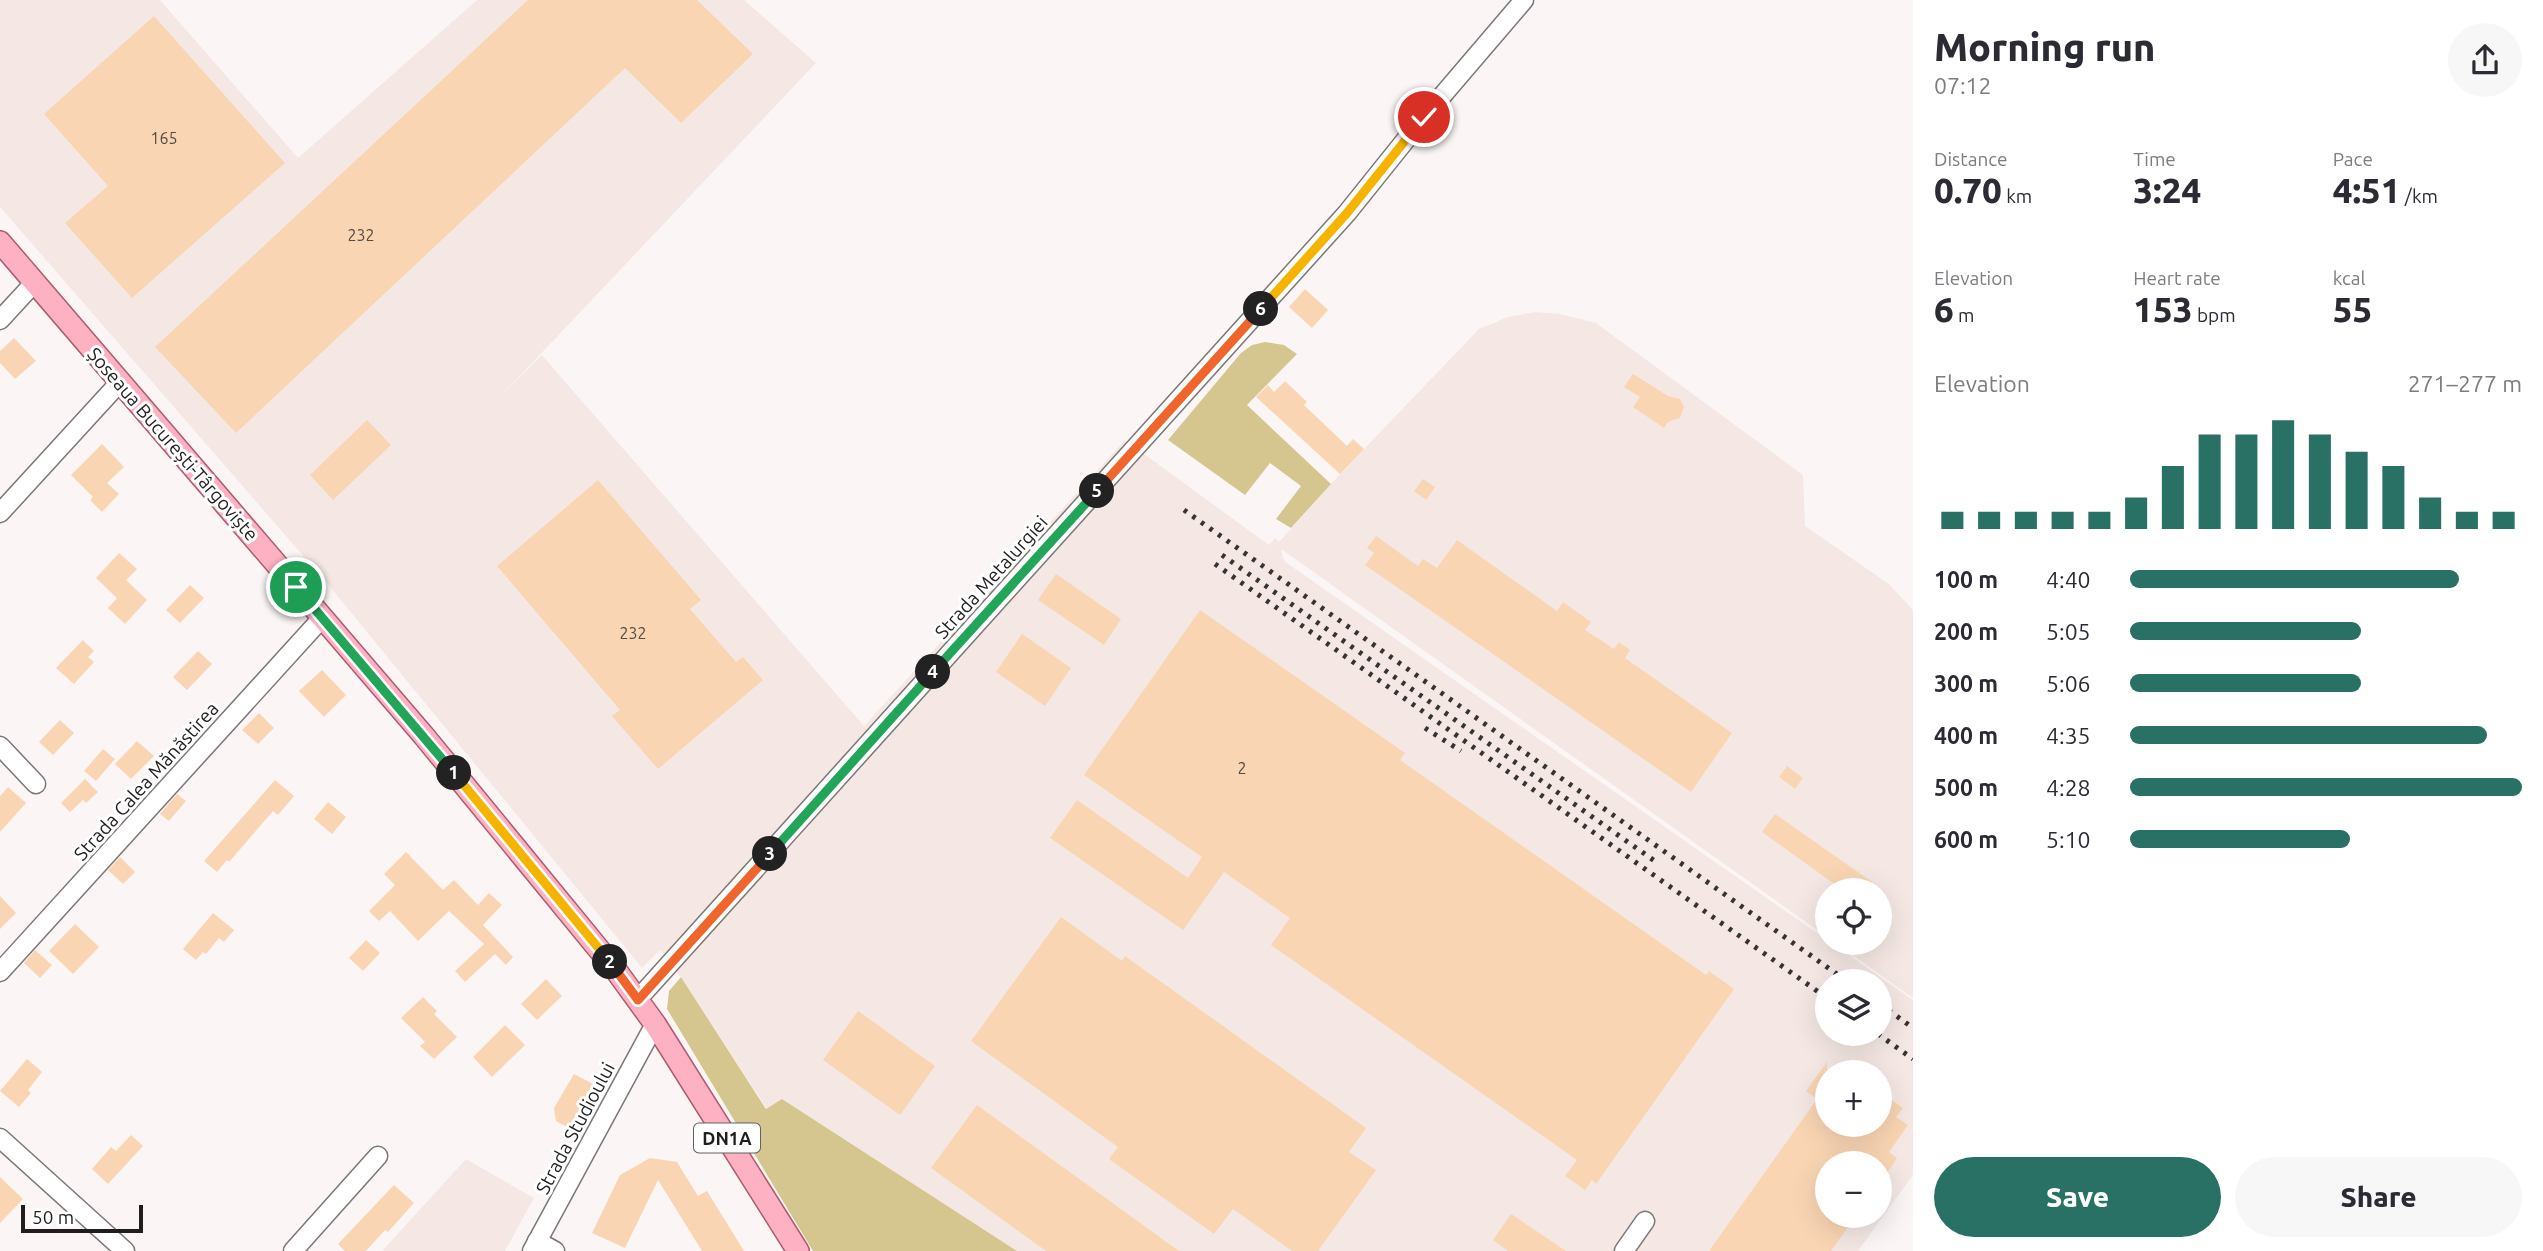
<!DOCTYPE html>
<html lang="en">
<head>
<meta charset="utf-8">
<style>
  body { margin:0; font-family:Ubuntu,sans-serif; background:#f7f7f7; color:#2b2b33; height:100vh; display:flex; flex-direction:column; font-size:26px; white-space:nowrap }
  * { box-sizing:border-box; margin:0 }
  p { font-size:23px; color:#7c7c81 }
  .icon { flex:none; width:38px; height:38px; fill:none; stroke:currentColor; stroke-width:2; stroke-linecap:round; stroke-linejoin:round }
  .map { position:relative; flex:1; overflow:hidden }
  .details { display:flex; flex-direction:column; background:#fff; width:630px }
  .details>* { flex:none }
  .tools { position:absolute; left:1815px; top:878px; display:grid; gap:14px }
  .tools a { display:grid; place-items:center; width:77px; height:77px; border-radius:50%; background:#fff; box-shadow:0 7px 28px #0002; font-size:35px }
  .scale { position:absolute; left:21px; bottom:18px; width:122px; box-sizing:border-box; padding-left:7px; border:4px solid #1f1d1d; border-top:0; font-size:19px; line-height:24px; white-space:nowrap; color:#1f1d1d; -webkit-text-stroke:5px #fff; paint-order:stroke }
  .pin { position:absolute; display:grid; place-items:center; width:60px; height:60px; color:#fff; margin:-30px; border:4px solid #fff; border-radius:50%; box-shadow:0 2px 7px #0007 }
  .km { position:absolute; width:35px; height:35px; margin:-18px; border-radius:50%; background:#222; color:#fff; font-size:19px; line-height:35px; text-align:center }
  .round { display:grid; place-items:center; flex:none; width:74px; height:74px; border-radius:37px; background:#f7f7f7 }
  .headline { display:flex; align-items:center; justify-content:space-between; height:119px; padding:0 21px }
  h1 { font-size:38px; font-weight:800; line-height:52px }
  .figures { display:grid; grid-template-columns:repeat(3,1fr); gap:10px; height:119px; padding:7px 21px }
  .figures div { display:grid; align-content:center }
  .figures b { font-size:35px; font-weight:800 }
  .figures small { font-size:19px; font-weight:400 }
  .figures p { font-size:19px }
  .chart { height:196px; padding:14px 21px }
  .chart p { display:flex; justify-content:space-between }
  .chart svg { width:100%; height:126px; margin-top:7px; stroke:#297065; stroke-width:6 }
  .cta { display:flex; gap:14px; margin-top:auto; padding:14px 21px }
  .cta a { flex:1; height:80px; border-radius:42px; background:#297065; color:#fff; font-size:28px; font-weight:800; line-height:80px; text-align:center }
  .cta a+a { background:#f7f7f7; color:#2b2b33 }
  ul { padding:0 21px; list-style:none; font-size:23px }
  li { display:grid; grid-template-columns:112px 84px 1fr; align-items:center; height:52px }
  li i { height:18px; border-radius:9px; background:#297065 }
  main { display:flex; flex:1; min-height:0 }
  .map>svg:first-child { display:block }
  .built { fill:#f5e8e4; fill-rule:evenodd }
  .green { fill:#d5c690 }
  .building { fill:#f9d5b3 }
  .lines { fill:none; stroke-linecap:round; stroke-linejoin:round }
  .minor-casing { stroke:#7b7776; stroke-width:21 }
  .major-casing { stroke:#ae5b6e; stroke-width:24 }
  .minor { stroke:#fff; stroke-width:18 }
  .major { stroke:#fdb1c2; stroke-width:21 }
  .rail { stroke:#353333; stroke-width:5; stroke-dasharray:3.5 7; stroke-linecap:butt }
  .split-1-casing { stroke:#fff; stroke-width:14 }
  .split-2-casing { stroke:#fff; stroke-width:14 }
  .split-3-casing { stroke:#fff; stroke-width:14 }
  .split-4-casing { stroke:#fff; stroke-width:14 }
  .split-5-casing { stroke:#fff; stroke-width:14 }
  .split-6-casing { stroke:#fff; stroke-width:14 }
  .split-7-casing { stroke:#fff; stroke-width:14 }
  .split-1 { stroke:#22a559; stroke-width:9 }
  .split-2 { stroke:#f5b400; stroke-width:9 }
  .split-3 { stroke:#f0652b; stroke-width:9 }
  .split-4 { stroke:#22a559; stroke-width:9 }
  .split-5 { stroke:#22a559; stroke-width:9 }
  .split-6 { stroke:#f0652b; stroke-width:9 }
  .split-7 { stroke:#f5b400; stroke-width:9 }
  .labels { text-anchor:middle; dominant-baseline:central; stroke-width:6; stroke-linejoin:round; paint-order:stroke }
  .number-label { font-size:16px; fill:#564b42 }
  .shield { fill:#fff; stroke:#626161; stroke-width:2 }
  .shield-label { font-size:18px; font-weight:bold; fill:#1f1d1d }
  .street-label { font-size:19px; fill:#1f1d1d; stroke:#fff }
</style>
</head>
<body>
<main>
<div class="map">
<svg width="1913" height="1251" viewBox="0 0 1913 1251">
  <rect width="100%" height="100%" fill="#fbf6f5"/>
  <g class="built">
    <path d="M0 0H160L298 158 477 0H744L816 63 500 397 542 355 864 726 1125 440 1269 545 1275 538 1279 542 1340 474 1479 329 1508 317 1535 312 1560 314 1596 323 1803 475 1805 526 1889 584 1913 610V998L1836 943H1880V891H1827V937L1281 549 1284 561 1827 940V943H1832L1913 1000V1175L1858 1251H1017L782 1099 767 1109 681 977 660 950 642 968 326 582 0 207ZM1827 982H1880V1034H1827ZM1827 1073H1880V1125H1827ZM1827 1164H1880V1216H1827Z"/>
    <path d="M466 1159 534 1198 505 1251H382Z"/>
  </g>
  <g class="green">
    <path d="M1265 342 1284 345 1297 354 1247 405 1331 484 1291 528 1276 519 1301 486 1270 463 1245 495 1168 440 1241 353 1252 345Z"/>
    <path d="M681 977 766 1109 782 1099 1017 1251H813L667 1009 669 991Z"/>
  </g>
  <g class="building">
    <path d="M528 0H697L753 54 681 123 625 68 236 433 155 347Z"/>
    <path d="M154 16 285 163 132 298 65 223 108 186 44 114Z"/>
    <path d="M1305 289 1328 310 1312 328 1289 307Z"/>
    <path d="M14 338 36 361 15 379 0 363V351Z"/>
    <path d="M1633 374 1668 396 1680 399 1684 407 1680 418 1668 422 1664 428 1633 407 1640 397 1624 387Z"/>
    <path d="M1285 381 1307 402 1304 405 1347 446 1353 439 1364 449 1340 474 1256 397 1268 385 1274 392Z"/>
    <path d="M367 420 391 445 333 500 310 475Z"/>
    <path d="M102 444 124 467 107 483 119 494 102 512 90 500 93 497 71 475Z"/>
    <path d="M1423 479 1435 487 1426 500 1414 491Z"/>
    <path d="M598 480 701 600 690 609 736 662 743 657 763 680 658 769 612 716 620 710 497 566Z"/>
    <path d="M1376 536 1418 566 1423 559 1437 568 1457 540 1557 611 1563 602 1591 622 1585 630 1614 649 1619 642 1630 650 1625 658 1732 733 1691 792 1365 565 1374 553 1367 548Z"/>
    <path d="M119 553 137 569 126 580 147 600 125 624 108 608 117 598 96 578Z"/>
    <path d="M1056 574 1121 619 1104 645 1038 600Z"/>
    <path d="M190 585 204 598 180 623 166 610Z"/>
    <path d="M1200 610 1405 753 1400 760 1706 975 1709 971 1734 989 1596 1184 1592 1180 1585 1190 1565 1176 1577 1160 1271 945 1290 918 1224 872 1183 930 1050 838 1077 800 1188 878 1202 857 1084 775Z"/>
    <path d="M1022 634 1071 668 1045 706 996 672Z"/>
    <path d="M83 640 94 651 88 657 94 662 74 684 56 668Z"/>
    <path d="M198 651 212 664 187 690 173 677Z"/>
    <path d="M322 670 346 695 324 717 299 691Z"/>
    <path d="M259 713 274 728 258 744 242 730Z"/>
    <path d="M60 720 74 733 53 755 39 742Z"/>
    <path d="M137 741 154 756 131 779 115 764Z"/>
    <path d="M103 749 115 759 96 781 84 771Z"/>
    <path d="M1787 766 1803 778 1795 789 1779 777Z"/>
    <path d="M85 779 98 792 86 803 83 800 70 812 61 803Z"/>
    <path d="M275 780 294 796 278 815 273 811 229 862 227 860 217 872 204 861Z"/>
    <path d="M8 787 26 803 0 832V796Z"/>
    <path d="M177 794 186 801 169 821 160 814Z"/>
    <path d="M328 802 346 817 332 834 314 819Z"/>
    <path d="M1775 814 1872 882 1866 891H1844L1762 832Z"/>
    <path d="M406 852 443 890 454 880 478 905 489 893 502 905 483 925 513 957 506 965 495 954 465 982 455 971 484 944 449 911 418 941 390 911 379 921 369 911 395 885 384 874Z"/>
    <path d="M120 857 135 872 123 884 108 870Z"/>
    <path d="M0 896 16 913 0 929Z"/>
    <path d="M213 913 234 930 224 942 219 938 206 954 203 952 196 960 183 949Z"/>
    <path d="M1061 917 1122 961 1125 956 1366 1128 1349 1152 1376 1170 1318 1251H1292L1233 1209 1214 1234 1109 1159 1118 1147 971 1041Z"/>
    <path d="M75 924 99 947 73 974 49 951Z"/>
    <path d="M366 940 380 953 363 971 349 958Z"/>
    <path d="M35 950 52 965 40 978 24 963Z"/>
    <path d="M546 979 562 996 537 1020 521 1004Z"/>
    <path d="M423 997 437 1011 434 1014 457 1037 434 1059 420 1046 425 1042 401 1018Z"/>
    <path d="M858 1011 935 1066 900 1115 823 1060Z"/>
    <path d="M505 1025 525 1045 492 1077 473 1057Z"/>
    <path d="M27 1059 42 1072 28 1090 31 1093 19 1107 0 1091Z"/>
    <path d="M1827 1062V1125H1880V1092L1903 1108 1896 1117 1908 1125 1889 1152 1897 1158 1880 1183V1164H1827V1216H1856L1831 1251H1709L1817 1099 1806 1091Z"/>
    <path d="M574 1074 597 1086 572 1130 556 1121 554 1108Z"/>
    <path d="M977 1105 1179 1251H1046L931 1168Z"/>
    <path d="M131 1135 143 1146 108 1184 92 1169 111 1147 116 1151Z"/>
    <path d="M650 1158 677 1162 698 1196 707 1191 744 1251H702L658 1180 625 1248 592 1233 620 1175Z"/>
    <path d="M0 1177 23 1199 0 1223Z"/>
    <path d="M394 1185 414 1203 388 1232 385 1230 366 1251H345L338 1244Z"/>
    <path d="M1511 1214 1566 1251H1508L1493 1240Z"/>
  </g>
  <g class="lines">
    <defs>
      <g id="minor">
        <path d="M0 320 35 282"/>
        <path d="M0 513 120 382"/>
        <path d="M0 746 36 784"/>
        <path d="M0 972 322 618"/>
        <path d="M637 1000 1347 213 1424 117 1524 0"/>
        <path d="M0 1138 125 1251"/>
        <path d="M537 1241 555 1251"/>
        <path d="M293 1251 378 1156"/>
        <path d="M532 1251 655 1024"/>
        <path d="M1624 1251 1645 1221"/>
      </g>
      <path id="major" d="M0 242 424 736 615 969 655 1024 798 1251"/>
    </defs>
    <use href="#minor" class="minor-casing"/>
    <use href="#major" class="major-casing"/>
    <use href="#minor" class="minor"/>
    <use href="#major" class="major"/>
    <g class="rail">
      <path d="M1184 510 1848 982"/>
      <path d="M1222 555 1659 864"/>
      <path d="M1215 564 1827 998"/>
      <path d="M1425 728 1461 751"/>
      <path d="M1880 1004 1913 1028"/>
      <path d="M1878 1034 1913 1059"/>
    </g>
  </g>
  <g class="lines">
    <defs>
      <path id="split-1" d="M296 587 454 773"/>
      <path id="split-2" d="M454 773 610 962"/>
      <path id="split-3" d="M610 962 638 1000 770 854"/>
      <path id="split-4" d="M770 854 933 672"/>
      <path id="split-5" d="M933 672 1097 491"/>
      <path id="split-6" d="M1097 491 1261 309"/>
      <path id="split-7" d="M1261 309 1347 213 1424 117"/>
    </defs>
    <use href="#split-1" class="split-1-casing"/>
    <use href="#split-2" class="split-2-casing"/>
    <use href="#split-3" class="split-3-casing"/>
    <use href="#split-4" class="split-4-casing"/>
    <use href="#split-5" class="split-5-casing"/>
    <use href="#split-6" class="split-6-casing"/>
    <use href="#split-7" class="split-7-casing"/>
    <use href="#split-1" class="split-1"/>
    <use href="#split-2" class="split-2"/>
    <use href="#split-3" class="split-3"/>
    <use href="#split-4" class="split-4"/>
    <use href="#split-5" class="split-5"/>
    <use href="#split-6" class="split-6"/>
    <use href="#split-7" class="split-7"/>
  </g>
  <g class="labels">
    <g class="number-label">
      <text x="164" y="138">165</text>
      <text x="361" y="235">232</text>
      <text x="633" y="633">232</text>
      <text x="1242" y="768">2</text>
    </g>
    <rect class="shield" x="694" y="1123.5" width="66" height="29" rx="5"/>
    <g class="shield-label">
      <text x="727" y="1138">DN1A</text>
    </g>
    <g class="street-label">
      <text transform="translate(173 444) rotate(49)">Șoseaua București-Târgoviște</text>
      <text transform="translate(991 577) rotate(-48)">Strada Metalurgiei</text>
      <text transform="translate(146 781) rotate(-48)">Strada Calea Mănăstirea</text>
      <text transform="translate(575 1128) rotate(-62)">Strada Studioului</text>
    </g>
  </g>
</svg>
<div class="tools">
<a><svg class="icon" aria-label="locate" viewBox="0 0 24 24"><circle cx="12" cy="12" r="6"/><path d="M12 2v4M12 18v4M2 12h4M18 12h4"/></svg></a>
<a><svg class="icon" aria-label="layers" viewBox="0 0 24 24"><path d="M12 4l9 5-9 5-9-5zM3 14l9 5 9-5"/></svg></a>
<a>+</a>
<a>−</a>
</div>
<div class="scale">50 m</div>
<div class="pin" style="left:296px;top:587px;background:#1e9e55"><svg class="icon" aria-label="arrive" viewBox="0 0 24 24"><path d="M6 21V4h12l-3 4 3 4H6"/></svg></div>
<div class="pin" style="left:1424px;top:117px;background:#d93025"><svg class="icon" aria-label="check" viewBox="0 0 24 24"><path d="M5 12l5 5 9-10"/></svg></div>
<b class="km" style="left:454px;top:773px">1</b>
<b class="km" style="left:610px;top:962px">2</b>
<b class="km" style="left:770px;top:854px">3</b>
<b class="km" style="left:933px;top:672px">4</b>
<b class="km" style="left:1097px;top:491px">5</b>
<b class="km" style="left:1261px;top:309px">6</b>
</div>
<section class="details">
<div class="headline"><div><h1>Morning run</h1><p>07:12</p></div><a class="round"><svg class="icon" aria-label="share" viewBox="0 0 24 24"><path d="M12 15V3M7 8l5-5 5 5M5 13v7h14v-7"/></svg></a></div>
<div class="figures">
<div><p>Distance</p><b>0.70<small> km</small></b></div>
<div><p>Time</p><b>3:24</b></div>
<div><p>Pace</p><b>4:51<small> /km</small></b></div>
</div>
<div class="figures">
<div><p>Elevation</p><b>6<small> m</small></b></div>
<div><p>Heart rate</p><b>153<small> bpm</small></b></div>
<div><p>kcal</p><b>55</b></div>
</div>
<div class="chart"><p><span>Elevation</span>271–277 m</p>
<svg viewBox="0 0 160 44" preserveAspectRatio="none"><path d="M5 44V38M15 44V38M25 44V38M35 44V38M45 44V38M55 44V33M65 44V22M75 44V11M85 44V11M95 44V6M105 44V11M115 44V17M125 44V22M135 44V33M145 44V38M155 44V38"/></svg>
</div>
<ul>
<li><b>100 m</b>4:40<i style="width:84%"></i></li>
<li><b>200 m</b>5:05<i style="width:59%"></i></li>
<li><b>300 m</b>5:06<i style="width:59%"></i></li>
<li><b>400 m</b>4:35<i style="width:91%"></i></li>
<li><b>500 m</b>4:28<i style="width:100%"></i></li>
<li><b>600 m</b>5:10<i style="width:56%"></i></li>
</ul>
<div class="cta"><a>Save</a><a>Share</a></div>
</section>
</main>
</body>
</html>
